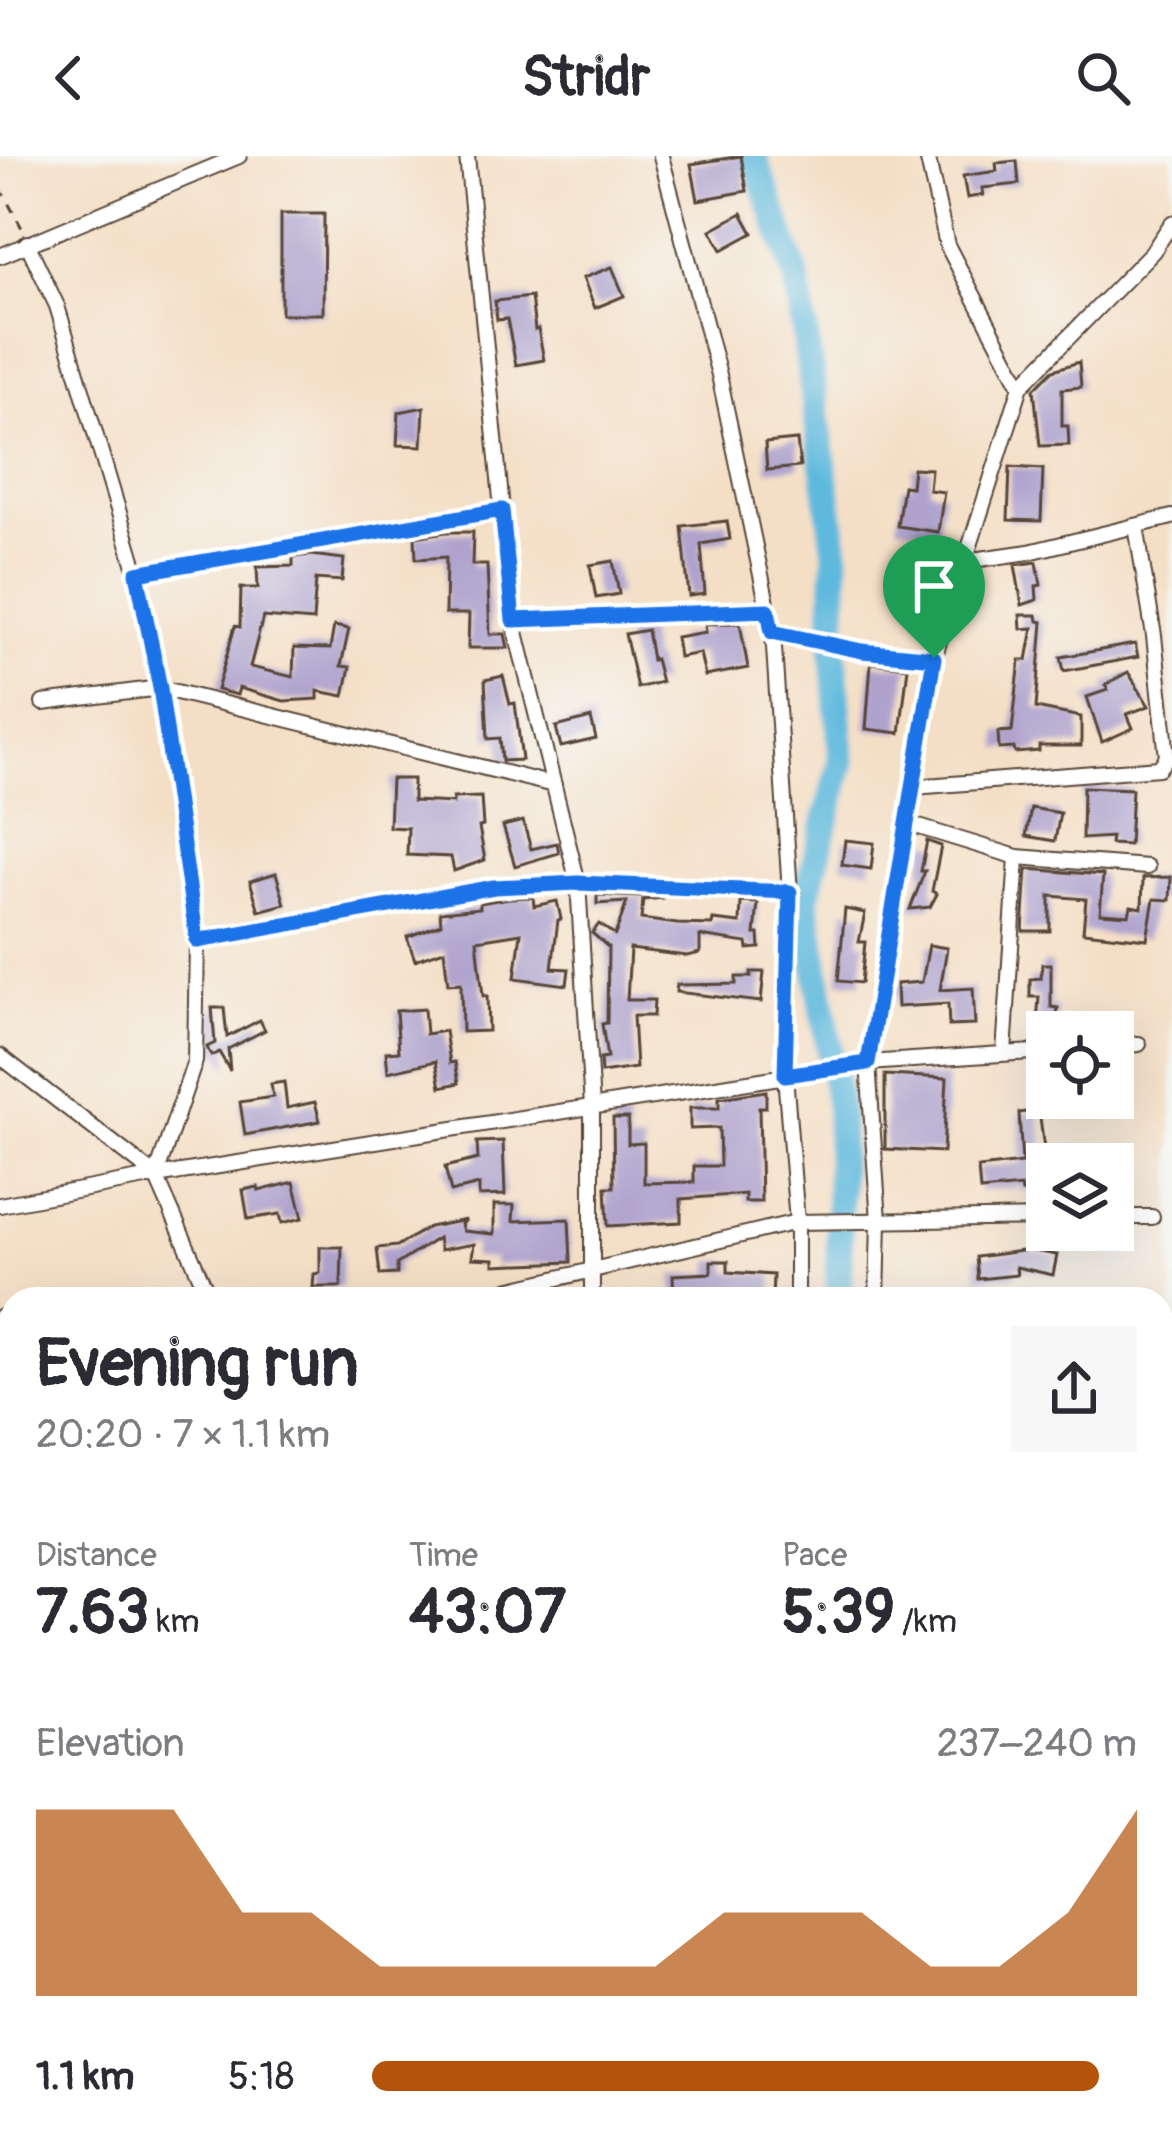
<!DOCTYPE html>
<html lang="en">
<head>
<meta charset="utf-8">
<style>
  body { margin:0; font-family:Pangolin,sans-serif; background:#f7f7f7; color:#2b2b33; height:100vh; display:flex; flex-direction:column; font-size:45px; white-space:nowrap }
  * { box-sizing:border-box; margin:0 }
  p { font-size:39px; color:#7c7c81 }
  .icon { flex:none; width:66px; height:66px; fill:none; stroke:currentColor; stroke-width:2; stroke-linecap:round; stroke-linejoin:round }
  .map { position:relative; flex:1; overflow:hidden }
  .side { position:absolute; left:0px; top:1131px; width:1173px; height:861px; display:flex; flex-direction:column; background:#fff; border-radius:36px 36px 0 0; box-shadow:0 12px 48px #0002 }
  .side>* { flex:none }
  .controls { position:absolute; left:1026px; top:855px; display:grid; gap:24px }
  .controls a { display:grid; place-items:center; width:108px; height:108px; border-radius:0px; background:#fff; box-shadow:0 12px 48px #0002; font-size:60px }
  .pin { position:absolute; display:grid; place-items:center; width:102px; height:102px; color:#fff; margin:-123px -51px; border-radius:50% 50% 50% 0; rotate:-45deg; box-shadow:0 0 12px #0007 }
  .pin .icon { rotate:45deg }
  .round { display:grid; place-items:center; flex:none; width:126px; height:126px; border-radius:0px; background:#f7f7f7 }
  .head { display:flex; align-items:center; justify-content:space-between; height:204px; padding:0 36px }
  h1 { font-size:66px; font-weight:800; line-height:90px }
  .metrics { display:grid; grid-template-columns:repeat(3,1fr); gap:18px; height:204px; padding:12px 36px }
  .metrics div { display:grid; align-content:center }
  .metrics b { font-size:60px; font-weight:800 }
  .metrics small { font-size:33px; font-weight:400 }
  .metrics p { font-size:33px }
  .chart { height:336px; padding:24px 36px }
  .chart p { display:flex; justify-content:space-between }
  .chart svg { width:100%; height:216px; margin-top:12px; fill:#b45309; opacity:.7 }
  ul { padding:0 36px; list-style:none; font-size:39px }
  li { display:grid; grid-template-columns:192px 144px 1fr; align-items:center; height:90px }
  li i { height:30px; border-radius:15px; background:#b45309 }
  header { display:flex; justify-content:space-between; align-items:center; height:156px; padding:0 36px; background:#fff; font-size:54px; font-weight:800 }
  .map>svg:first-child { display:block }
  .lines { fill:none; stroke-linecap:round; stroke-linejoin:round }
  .river { stroke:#5fb9dd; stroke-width:27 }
  .building { fill:#afa3cd }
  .street-casing { stroke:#574537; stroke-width:18 }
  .highway-casing { stroke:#574537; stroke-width:28 }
  .path { stroke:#574537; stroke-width:3; stroke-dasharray:9 9; stroke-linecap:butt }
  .street { stroke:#fff; stroke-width:14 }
  .highway { stroke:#fabe6d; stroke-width:24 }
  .route-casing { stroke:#fff; stroke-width:24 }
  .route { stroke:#1a73e8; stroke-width:15 }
</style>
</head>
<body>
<header><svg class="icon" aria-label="back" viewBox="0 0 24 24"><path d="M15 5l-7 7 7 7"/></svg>Stridr<svg class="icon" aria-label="search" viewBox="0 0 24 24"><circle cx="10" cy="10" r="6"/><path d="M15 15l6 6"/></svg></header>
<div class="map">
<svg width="1172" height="1991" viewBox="0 0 1172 1991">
  <rect width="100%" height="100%" fill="#f6f6f2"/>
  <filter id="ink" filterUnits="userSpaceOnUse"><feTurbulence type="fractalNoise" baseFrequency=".00833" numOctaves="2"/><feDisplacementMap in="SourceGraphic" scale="24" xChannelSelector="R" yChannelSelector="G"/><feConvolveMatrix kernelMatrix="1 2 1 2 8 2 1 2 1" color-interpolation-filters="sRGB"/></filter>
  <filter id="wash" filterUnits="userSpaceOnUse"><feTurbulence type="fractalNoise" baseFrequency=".004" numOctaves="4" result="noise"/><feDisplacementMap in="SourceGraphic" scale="48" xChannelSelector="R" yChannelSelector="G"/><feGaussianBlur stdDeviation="2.7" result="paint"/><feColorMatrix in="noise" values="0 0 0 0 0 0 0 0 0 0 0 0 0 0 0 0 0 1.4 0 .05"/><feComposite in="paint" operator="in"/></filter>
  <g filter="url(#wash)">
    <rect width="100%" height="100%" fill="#f4dfc6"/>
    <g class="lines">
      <g class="river">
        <path d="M754 0 797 122 836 396 833 485 842 605 806 743 839 955V1143"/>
        <path d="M842 1991 847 1980"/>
      </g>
    </g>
    <g id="blocks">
      <g class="building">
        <path d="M741 0 747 35 698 44 691 8Z"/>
        <path d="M1017 5 1019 28 982 32 983 39 967 42 963 20 997 15 996 7Z"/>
        <path d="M742 57 753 77 722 94 711 74Z"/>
        <path d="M281 58H324L323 158H281Z"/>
        <path d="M612 111 624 140 595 152 583 122Z"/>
        <path d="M531 141 535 174 538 173 544 204 516 209 507 163 497 164 495 145Z"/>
        <path d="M1079 206 1081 231 1062 233V270H1068L1069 289 1040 290 1034 233 1053 214Z"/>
        <path d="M424 251 422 290 397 289 399 256Z"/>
        <path d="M797 284 800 311 767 314 765 287Z"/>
        <path d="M1010 311 1043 313 1041 365 1008 364Z"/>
        <path d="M913 312 931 313 929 334 944 336 938 376 897 370 903 330 911 331Z"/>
        <path d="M727 365 730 383 701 388 705 438 689 440 682 370Z"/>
        <path d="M446 376H473L472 409H487L490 478H505L508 492H468L469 458H445L446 401 416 403 415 381Z"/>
        <path d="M311 399 344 403 342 425 316 423 313 465 263 461 250 511 293 521 294 492 330 493 334 470 349 473 341 510 350 511 344 540 318 535V543L284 545 239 532 237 539 217 534 235 470 240 471 241 432H258L257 411 293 410V401Z"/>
        <path d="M613 405 619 438 596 442 590 409Z"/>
        <path d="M1037 406 1041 429 1036 430 1037 444 1022 449 1015 409Z"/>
        <path d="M1020 459H1037L1038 465 1043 466 1036 552 1081 561V590H1039V595L1015 597 1014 592 999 593 998 576 1012 575 1020 504H1027L1033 472 1021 473Z"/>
        <path d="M740 467 748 512 705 520 700 497 679 501 676 481 706 476 705 468Z"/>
        <path d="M647 474 652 504 655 503 661 526 637 532 625 478Z"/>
        <path d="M1135 488 1138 501 1064 515 1061 501Z"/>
        <path d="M871 507 908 511 900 577 866 573Z"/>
        <path d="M1128 516 1149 550 1127 558 1133 572 1102 586 1087 541 1108 534 1105 529Z"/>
        <path d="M503 520 510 548 515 547 522 604 502 605 500 582 488 583 485 524Z"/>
        <path d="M591 562 596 583 561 591 556 571Z"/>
        <path d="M391 623H413V645L453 647V642L481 641 483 670 479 671 485 704 454 715 451 701 407 699 408 672 389 671Z"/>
        <path d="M1083 631 1132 633 1129 689 1110 688 1111 681 1082 683Z"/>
        <path d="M1031 652 1060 657 1055 685 1026 680Z"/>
        <path d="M523 665 531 693 557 687 559 697 515 710 503 670Z"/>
        <path d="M845 684 874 687 871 713 842 709Z"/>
        <path d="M927 685 941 690 932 735 937 738 930 751 910 753 925 715H921Z"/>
        <path d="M1027 713 1103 719 1100 757 1129 759 1131 750 1142 752 1143 722 1171 721 1170 744 1154 743 1147 783 1083 776 1086 743 1050 740V775H1023Z"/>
        <path d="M276 717 285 748 259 755 250 725Z"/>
        <path d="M597 739 664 742 643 744 641 763 677 768 712 769 713 764 740 767 741 746 758 747 755 778H759L760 792 748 793 747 787 700 780V797L687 800 630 793 627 844H654L653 860H633L636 912 601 917 600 903 607 902 602 868 607 867 608 791 592 777 599 768 615 779 627 746 597 748Z"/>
        <path d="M533 741 534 750 557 745 561 763 558 764 552 812 569 813 567 829 515 822 521 777 477 784 483 840H487L488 875 462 876 461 827 448 828 444 794 415 804 407 781 441 768 440 756 480 752V747L509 742Z"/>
        <path d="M845 753 865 757 859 786H865L861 827 838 825Z"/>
        <path d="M929 789 947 792 940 834 973 832 975 869 949 870 948 848 897 851 896 828 922 826Z"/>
        <path d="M1042 808H1051V851L1058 852 1056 869 1037 868 1039 841H1030V823L1041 822Z"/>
        <path d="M751 816H764L761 846 676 836 677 829 736 828V821H751Z"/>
        <path d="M212 852H224L227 881 260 864 265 874 228 893 230 915 219 896 211 900 207 891 215 887Z"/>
        <path d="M424 853 426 878 445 875 450 907 455 906 459 927 441 931 436 905 388 916 386 896 399 895 396 855Z"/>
        <path d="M885 919 947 922 943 996 885 993Z"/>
        <path d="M284 926 287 952 315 946 320 965 245 979 240 946 273 941 271 928Z"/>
        <path d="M766 935V951H759L761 1046H745V1038L681 1043V1066L608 1070 606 1031H614L613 962H628V988L644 987V1027L694 1026V1010H720L719 972 690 973V952H719V942Z"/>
        <path d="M1039 954 1046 1008H1037L1040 1034 1022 1036 1021 1031 980 1035 978 1012 1022 1007 1019 957Z"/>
        <path d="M503 985 505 1039 479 1040V1029L451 1036 445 1011 478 1003 477 986Z"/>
        <path d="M294 1026 303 1062 282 1067 280 1058 248 1063 243 1034 258 1031 259 1035Z"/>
        <path d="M494 1049H514L513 1065 569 1063 571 1106 494 1109V1103L472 1102 474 1088 440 1094 438 1082 397 1108V1118L380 1119 377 1092 397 1090 429 1071 466 1064 461 1068 463 1075 494 1078Z"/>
        <path d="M320 1091H342L341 1131H313L314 1118 320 1117Z"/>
        <path d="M1029 1094 1057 1099 1053 1119 1016 1111 1017 1119 978 1123 976 1101Z"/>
        <path d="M711 1105H728V1116L773 1119 772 1143 694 1139V1143H674L673 1119 711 1117Z"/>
      </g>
    </g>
  </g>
  <g filter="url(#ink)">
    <use href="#blocks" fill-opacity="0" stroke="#574537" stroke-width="3"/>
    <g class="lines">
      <defs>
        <g id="street">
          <path d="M467 0 513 464 578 727 592 951V1143"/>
          <path d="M661 0 719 219 773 476 790 737 785 919 797 1066V1143"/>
          <path d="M927 0 947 89 1021 230"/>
          <path d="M27 87 57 150 137 417 160 532 197 785 195 905 156 1020"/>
          <path d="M0 100 239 0"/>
          <path d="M966 405 1029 396 1172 361"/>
          <path d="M137 417 503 354"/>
          <path d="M513 464 768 455"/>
          <path d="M773 476 862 495 934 502"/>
          <path d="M43 547 160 532 554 629"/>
          <path d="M913 631 1159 612 1167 601 1154 480 1136 370"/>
          <path d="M906 667 1017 701 1147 711"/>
          <path d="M197 785 494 731 578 727 790 737"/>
          <path d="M1113 890 1139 888"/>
          <path d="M1004 897 1017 701"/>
          <path d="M0 900 156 1020 210 1143"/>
          <path d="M0 1049 156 1020 868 907 1047 895"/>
          <path d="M1113 1061H1152"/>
          <path d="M469 1143 797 1066 1047 1062"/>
          <path d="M877 1143 879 1065 868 907 934 502 1021 230 1153 95 1172 67"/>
          <path d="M0 1161 12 1213"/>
          <path d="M0 1260 12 1257"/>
          <path d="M0 1395 12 1392"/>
          <path d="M1161 1630 1172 1617"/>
          <path d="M0 1668 12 1667"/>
          <path d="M0 1779 12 1776"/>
          <path d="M1161 1914 1172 1904"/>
          <path d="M335 1991 347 1980"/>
          <path d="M428 1991 430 1980"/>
          <path d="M873 1991 879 1980"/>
          <path d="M1082 1991 1083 1980"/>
        </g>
        <g id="highway">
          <path d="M0 1534H12"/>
          <path d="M1161 1745 1172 1755"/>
        </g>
      </defs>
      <use href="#street" class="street-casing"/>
      <use href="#highway" class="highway-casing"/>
      <path class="path" d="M0 32 22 72"/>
      <use href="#street" class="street"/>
      <use href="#highway" class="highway"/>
    </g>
  </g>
  <g class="lines" filter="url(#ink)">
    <defs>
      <path id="route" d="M502 354 513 464 768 454 772 476 862 495 934 502 868 907 785 919 790 736 578 727 494 731 197 785 160 532 137 417Z"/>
    </defs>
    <use href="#route" class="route-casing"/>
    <use href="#route" class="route"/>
  </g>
</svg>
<div class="controls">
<a><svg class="icon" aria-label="locate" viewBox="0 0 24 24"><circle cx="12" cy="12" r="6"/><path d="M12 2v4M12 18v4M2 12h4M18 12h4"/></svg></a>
<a><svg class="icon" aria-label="layers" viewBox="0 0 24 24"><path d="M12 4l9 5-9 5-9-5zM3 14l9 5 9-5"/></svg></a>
</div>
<div class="pin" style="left:934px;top:502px;background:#1e9e55"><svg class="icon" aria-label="arrive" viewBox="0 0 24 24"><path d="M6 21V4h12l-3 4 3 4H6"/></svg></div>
<section class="side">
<div class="head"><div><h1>Evening run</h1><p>20:20 · 7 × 1.1 km</p></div><a class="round"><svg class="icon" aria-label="share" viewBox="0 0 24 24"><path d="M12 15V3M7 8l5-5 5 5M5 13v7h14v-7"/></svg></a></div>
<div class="metrics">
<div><p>Distance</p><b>7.63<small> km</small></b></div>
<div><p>Time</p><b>43:07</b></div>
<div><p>Pace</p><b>5:39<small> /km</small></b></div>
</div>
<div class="chart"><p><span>Elevation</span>237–240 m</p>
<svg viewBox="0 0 160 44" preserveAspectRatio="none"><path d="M0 44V6L10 6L20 6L30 27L40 27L50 38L60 38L70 38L80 38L90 38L100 27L110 27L120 27L130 38L140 38L150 27L160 6V44z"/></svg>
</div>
<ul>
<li><b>1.1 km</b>5:18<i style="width:95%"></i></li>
</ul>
</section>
</div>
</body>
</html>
